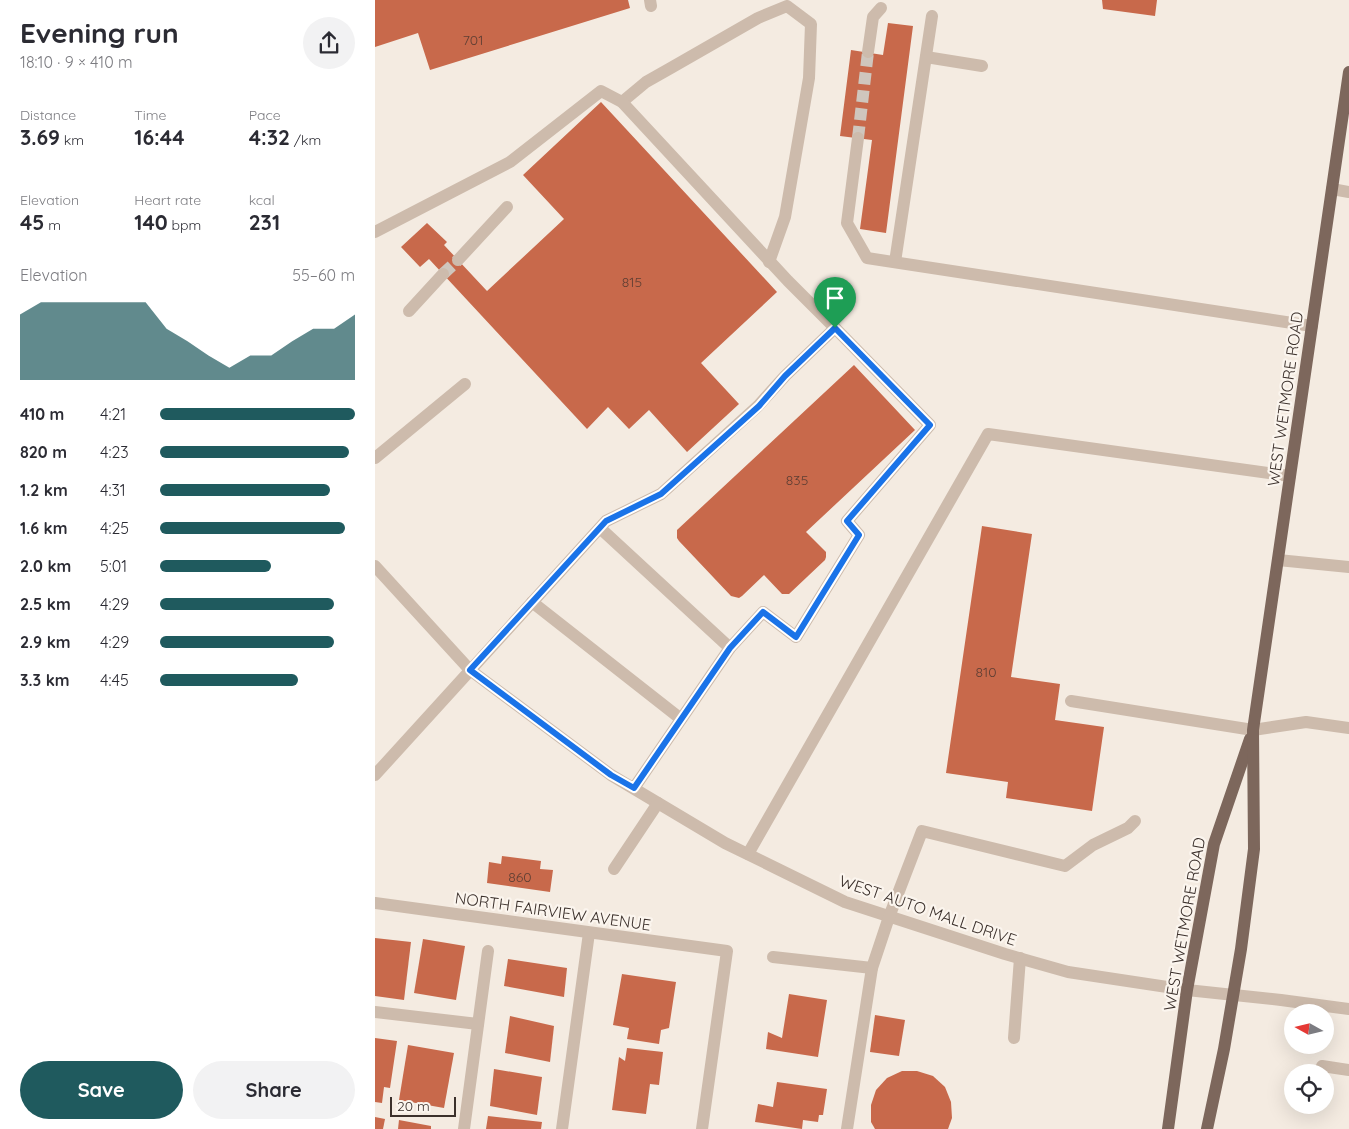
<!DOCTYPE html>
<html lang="en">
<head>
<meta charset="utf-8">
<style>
  body { margin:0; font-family:Quicksand,sans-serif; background:#f2f2f3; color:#2b2b33; height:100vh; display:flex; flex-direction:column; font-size:19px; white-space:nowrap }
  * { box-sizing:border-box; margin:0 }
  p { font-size:16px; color:#7c7c81 }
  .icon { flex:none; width:28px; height:28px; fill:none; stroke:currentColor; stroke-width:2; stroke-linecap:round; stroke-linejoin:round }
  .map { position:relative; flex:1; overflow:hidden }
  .panel { display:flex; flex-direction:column; background:#fff; width:375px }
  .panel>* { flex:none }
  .needle { width:32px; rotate:278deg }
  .controls { position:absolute; left:909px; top:1004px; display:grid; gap:10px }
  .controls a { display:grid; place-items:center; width:50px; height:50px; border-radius:50%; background:#fff; box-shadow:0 5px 20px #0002; font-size:25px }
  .scale { position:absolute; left:15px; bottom:12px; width:66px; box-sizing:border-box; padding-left:5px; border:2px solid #3b302b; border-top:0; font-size:14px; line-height:18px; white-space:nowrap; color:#3b302b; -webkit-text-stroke:4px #fbf5ee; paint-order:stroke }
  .pin { position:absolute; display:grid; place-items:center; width:42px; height:42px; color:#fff; margin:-51px -21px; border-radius:50% 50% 50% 0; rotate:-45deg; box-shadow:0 0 5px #0007 }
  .pin .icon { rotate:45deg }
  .round { display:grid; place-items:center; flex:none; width:52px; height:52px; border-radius:26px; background:#f2f2f3 }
  .summary { display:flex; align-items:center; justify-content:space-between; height:85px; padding:0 20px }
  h1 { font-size:28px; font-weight:700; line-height:38px }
  .figures { display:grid; grid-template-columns:repeat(3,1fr); gap:8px; height:85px; padding:5px 20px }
  .figures div { display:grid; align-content:center }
  .figures b { font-size:21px; font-weight:700 }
  .figures small { font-size:14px; font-weight:400 }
  .figures p { font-size:14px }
  .chart { height:140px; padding:10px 20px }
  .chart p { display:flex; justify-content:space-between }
  .chart svg { width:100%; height:90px; margin-top:5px; fill:#1f5a5e; opacity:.7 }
  .button { display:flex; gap:10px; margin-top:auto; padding:10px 20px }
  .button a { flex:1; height:58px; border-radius:30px; background:#1f5a5e; color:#fff; font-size:20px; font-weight:700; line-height:58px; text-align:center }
  .button a+a { background:#f2f2f3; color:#2b2b33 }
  ul { padding:0 20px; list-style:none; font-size:16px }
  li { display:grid; grid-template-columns:80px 60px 1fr; align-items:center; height:38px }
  li i { height:12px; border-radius:6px; background:#1f5a5e }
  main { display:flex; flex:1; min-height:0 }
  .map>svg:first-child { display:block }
  .building { fill:#c8694b }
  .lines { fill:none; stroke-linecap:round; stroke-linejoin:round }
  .minor-tunnel { stroke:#cfc6bd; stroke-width:12; stroke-dasharray:12 6; stroke-linecap:butt }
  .minor { stroke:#cdbbac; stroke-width:12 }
  .major { stroke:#7d675c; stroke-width:12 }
  .route-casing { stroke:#fff; stroke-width:10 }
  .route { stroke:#1a73e8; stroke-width:6 }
  .labels { text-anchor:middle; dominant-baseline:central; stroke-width:4.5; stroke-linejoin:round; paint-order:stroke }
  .number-label { font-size:14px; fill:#5e3e33 }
  .street-label { font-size:16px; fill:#3b302b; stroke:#fbf5ee }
</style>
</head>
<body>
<main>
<section class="panel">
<div class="summary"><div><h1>Evening run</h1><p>18:10 · 9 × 410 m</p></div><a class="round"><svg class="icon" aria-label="share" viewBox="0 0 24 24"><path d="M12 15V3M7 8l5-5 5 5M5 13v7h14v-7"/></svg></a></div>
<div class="figures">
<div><p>Distance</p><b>3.69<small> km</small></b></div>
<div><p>Time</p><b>16:44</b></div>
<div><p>Pace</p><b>4:32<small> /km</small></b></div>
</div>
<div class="figures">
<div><p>Elevation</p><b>45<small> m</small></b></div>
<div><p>Heart rate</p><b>140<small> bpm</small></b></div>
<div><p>kcal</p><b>231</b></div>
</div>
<div class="chart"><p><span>Elevation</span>55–60 m</p>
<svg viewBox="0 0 160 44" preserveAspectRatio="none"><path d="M0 44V12L10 6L20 6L30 6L40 6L50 6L60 6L70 19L80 25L90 32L100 38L110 32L120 32L130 25L140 19L150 19L160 12V44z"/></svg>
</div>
<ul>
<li><b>410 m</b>4:21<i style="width:100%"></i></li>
<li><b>820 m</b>4:23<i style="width:97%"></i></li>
<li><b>1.2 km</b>4:31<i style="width:87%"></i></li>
<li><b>1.6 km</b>4:25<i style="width:95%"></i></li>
<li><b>2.0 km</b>5:01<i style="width:57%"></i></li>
<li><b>2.5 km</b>4:29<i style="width:89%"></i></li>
<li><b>2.9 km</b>4:29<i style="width:89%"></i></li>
<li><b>3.3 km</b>4:45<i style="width:71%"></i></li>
</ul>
<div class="button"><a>Save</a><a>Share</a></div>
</section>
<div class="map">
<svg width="974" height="1129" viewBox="0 0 974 1129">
  <rect width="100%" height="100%" fill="#f4ebe1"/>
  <g class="building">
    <path d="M0 0H253L255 8 55 70 43 33 0 47Z"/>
    <path d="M727 0H782L780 16 728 9Z"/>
    <path d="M513 23 538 26 511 233 485 229 497 140 465 136 476 50 508 55Z"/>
    <path d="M226 102 402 292 326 363 364 404 312 452 274 410 254 429 233 407 212 429 54 259 45 267 26 247 52 223 72 242 69 245 112 291 189 219 148 175Z"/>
    <path d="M479 365 540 430 431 532 451 552V557L450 560 414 594H407L389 575 367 596 364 598 356 596 304 541 302 538V530Z"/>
    <path d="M607 526 657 534 636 677 685 684 680 720 729 727 717 811 631 798 633 782 571 773Z"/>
    <path d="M127 856 166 861 165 869 178 870 175 892 112 883 114 862 126 864Z"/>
    <path d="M0 938 36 942 29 1000 0 996Z"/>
    <path d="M48 939 90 946 81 1000 39 993Z"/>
    <path d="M133 959 192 968 189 997 129 986Z"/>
    <path d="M247 974 301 982 294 1028 286 1030 284 1044 252 1039 254 1028 238 1025Z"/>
    <path d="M414 994 452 1000 443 1057 391 1049 393 1032 407 1038Z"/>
    <path d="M500 1015 530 1020 524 1056 495 1052Z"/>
    <path d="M135 1016 179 1026 175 1062 130 1053Z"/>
    <path d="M0 1038 22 1041 15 1088 9 1087 7 1103 0 1102Z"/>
    <path d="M33 1045 79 1053 69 1108 24 1100Z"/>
    <path d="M252 1048 288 1052 284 1085 275 1084 271 1114 237 1110 244 1057 250 1061Z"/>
    <path d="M119 1069 167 1077 162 1115 115 1106Z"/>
    <path d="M527 1071H542L558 1076 570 1087 576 1102 577 1118 573 1129H500L496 1122V1105L501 1090 512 1078Z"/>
    <path d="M402 1082 452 1089 448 1115H444L443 1122 428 1120 427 1129 380 1122 383 1104 398 1107Z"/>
    <path d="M113 1116 167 1122 166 1129H111Z"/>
    <path d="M0 1117 10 1119 8 1129H0Z"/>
    <path d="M24 1120 56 1126V1129H23Z"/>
  </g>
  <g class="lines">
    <g class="minor-tunnel">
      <path d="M483 138 493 52"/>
      <path d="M68 274 83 260"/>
    </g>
    <g class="minor">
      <path d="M275 0 276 6"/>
      <path d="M493 52 498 17 506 8"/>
      <path d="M551 57 607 66"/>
      <path d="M247 102 271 82 294 69 383 18 412 6 436 24 434 78 410 217 394 262"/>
      <path d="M483 138 472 223 492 258 937 326"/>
      <path d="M957 189 974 192"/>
      <path d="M0 232 135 162 226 91 247 102 413 281 460 328 410 376 383 406 286 494 231 521 0 775"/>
      <path d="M83 260 132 207"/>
      <path d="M520 262 557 16"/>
      <path d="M34 311 68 274"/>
      <path d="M0 458 90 384"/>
      <path d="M225 528 355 648 259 788"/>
      <path d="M903 560 974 567"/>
      <path d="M0 566 95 670 236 775 350 843 470 902 630 954 693 972 812 990 906 1000 974 1009"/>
      <path d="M157 602 306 719"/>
      <path d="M355 648 388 612 421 637 484 535 472 521 555 425 460 328"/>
      <path d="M696 701 878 730 931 722 974 728"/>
      <path d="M373 854 613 434 915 476"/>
      <path d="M239 869 283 803"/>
      <path d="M0 903 352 951 327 1129"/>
      <path d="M398 957 497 968"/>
      <path d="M0 1012 103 1024"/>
      <path d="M639 1038 645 958"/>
      <path d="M947 1066 974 1070"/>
      <path d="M89 1129 113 951"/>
      <path d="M187 1129 214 933"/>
      <path d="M472 1129 497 968 514 917 547 831 690 866 718 845 753 828 760 821"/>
    </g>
    <g class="major">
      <path d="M793 1129 812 990 839 844 875 739"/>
      <path d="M832 1129 849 1049 866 949 879 849 878 730 974 72"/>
    </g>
  </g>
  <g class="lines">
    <defs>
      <path id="route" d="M460 328 555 425 472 521 484 535 421 637 388 612 355 648 259 788 236 775 95 670 231 521 286 494 384 406 410 376Z"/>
    </defs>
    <use href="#route" class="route-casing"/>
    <use href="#route" class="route"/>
  </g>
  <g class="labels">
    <g class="number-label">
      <text x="98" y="40">701</text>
      <text x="257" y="282">815</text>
      <text x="422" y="480">835</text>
      <text x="611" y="672">810</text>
      <text x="145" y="877">860</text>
    </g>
    <g class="street-label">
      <text transform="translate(910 399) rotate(-82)">WEST WETMORE ROAD</text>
      <text transform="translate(553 910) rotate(19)">WEST AUTO MALL DRIVE</text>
      <text transform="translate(178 911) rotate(8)">NORTH FAIRVIEW AVENUE</text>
      <text transform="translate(809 924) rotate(-80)">WEST WETMORE ROAD</text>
    </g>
  </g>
</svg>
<div class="controls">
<a><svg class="needle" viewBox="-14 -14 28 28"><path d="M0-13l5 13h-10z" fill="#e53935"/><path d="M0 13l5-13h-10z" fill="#7c7c81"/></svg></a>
<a><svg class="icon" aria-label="locate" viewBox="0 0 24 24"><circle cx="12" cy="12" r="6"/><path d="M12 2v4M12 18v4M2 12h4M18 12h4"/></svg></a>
</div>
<div class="scale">20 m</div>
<div class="pin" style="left:460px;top:328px;background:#1e9e55"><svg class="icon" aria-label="arrive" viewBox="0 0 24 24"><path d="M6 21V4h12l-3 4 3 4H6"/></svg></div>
</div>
</main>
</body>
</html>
